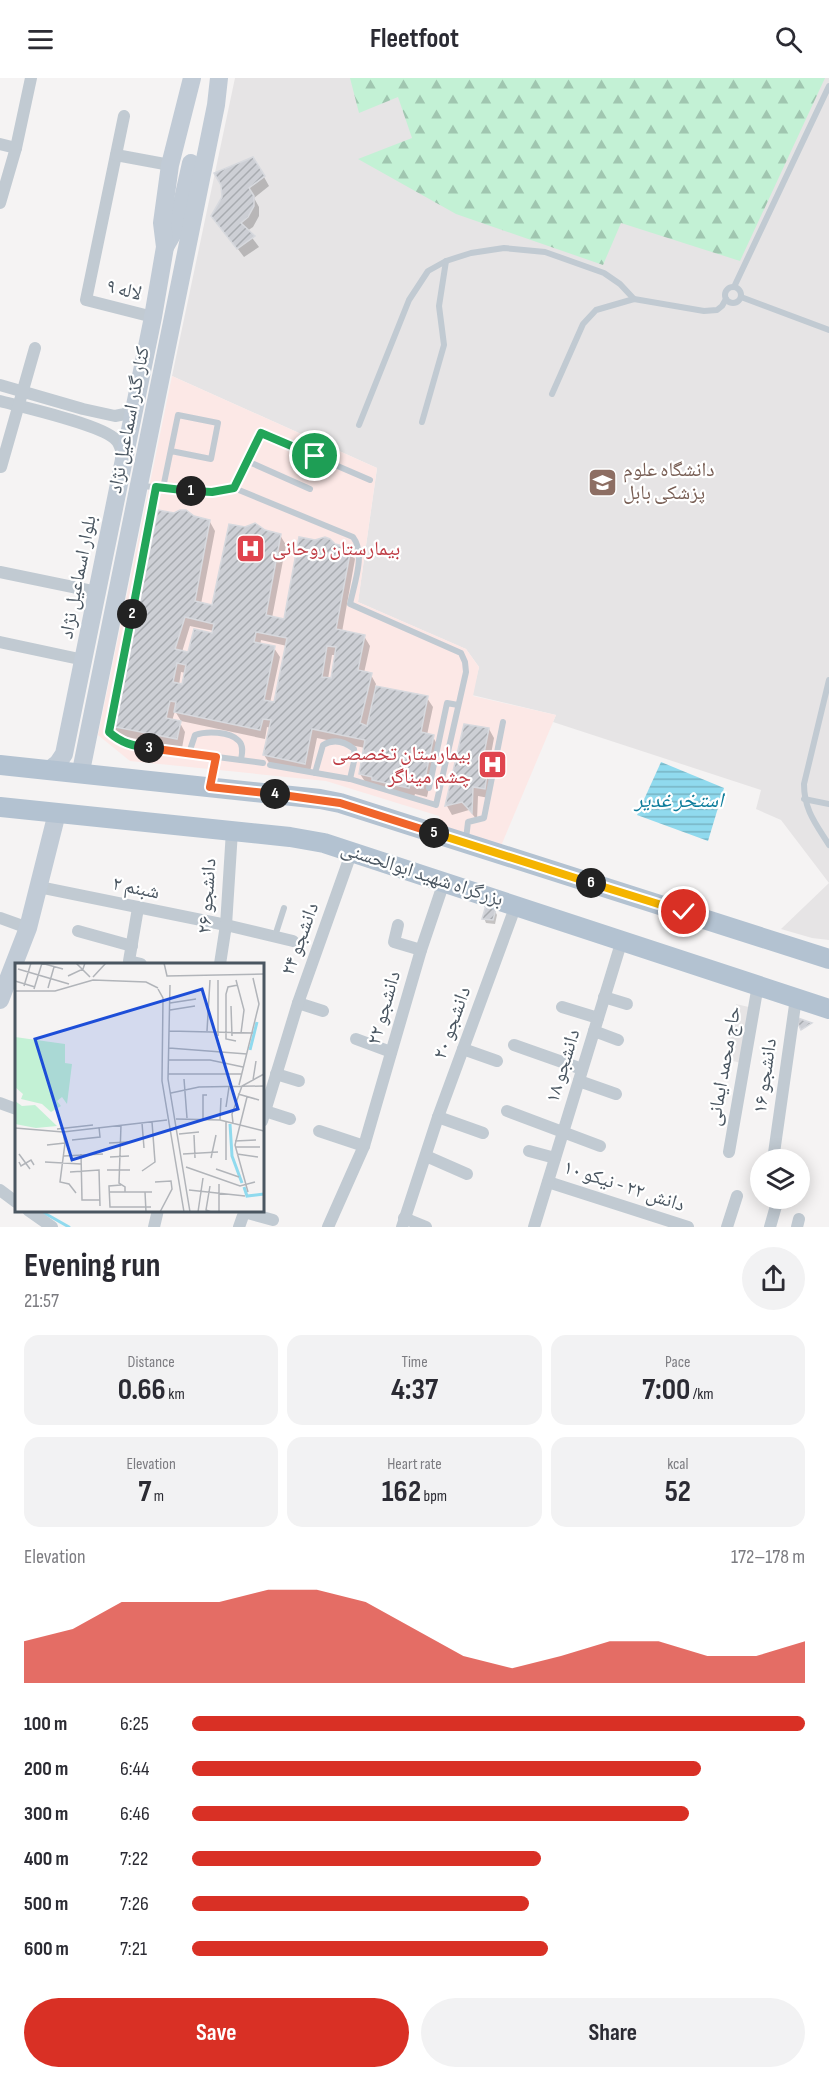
<!DOCTYPE html>
<html lang="en">
<head>
<meta charset="utf-8">
<style>
  body { margin:0; font-family:"Sofia Sans Condensed","Noto Naskh Arabic",sans-serif; background:#f2f2f3; color:#2b2b33; height:100vh; display:flex; flex-direction:column; font-size:22px; white-space:nowrap }
  * { box-sizing:border-box; margin:0 }
  p { font-size:20px; color:#7c7c81 }
  .icon { flex:none; width:33px; height:33px; fill:none; stroke:currentColor; stroke-width:2; stroke-linecap:round; stroke-linejoin:round }
  .map { position:relative; height:1149px; overflow:hidden }
  .sheet { display:flex; flex-direction:column; background:#fff; flex:1 }
  .sheet>* { flex:none }
  .controls { position:absolute; left:750px; top:1071px; display:grid; gap:12px }
  .controls a { display:grid; place-items:center; width:60px; height:60px; border-radius:50%; background:#fff; box-shadow:0 3px 15px #0003; font-size:30px }
  .pin { position:absolute; display:grid; place-items:center; width:51px; height:51px; color:#fff; margin:-26px; border:3px solid #fff; border-radius:50%; box-shadow:0 2px 6px #0007 }
  .km { position:absolute; width:30px; height:30px; margin:-15px; border-radius:50%; background:#222; color:#fff; font-size:16px; line-height:30px; text-align:center }
  .round { display:grid; place-items:center; flex:none; width:63px; height:63px; border-radius:32px; background:#f2f2f3 }
  .overview { display:flex; align-items:center; justify-content:space-between; height:102px; padding:0 24px }
  h1 { font-size:33px; font-weight:700; line-height:45px }
  .figures { display:grid; grid-template-columns:repeat(3,1fr); gap:9px; height:102px; padding:6px 24px }
  .figures div { display:grid; align-content:center; border-radius:15px; background:#f2f2f3; text-align:center }
  .figures b { font-size:30px; font-weight:700 }
  .figures small { font-size:16px; font-weight:400 }
  .figures p { font-size:16px }
  .chart { height:168px; padding:12px 24px }
  .chart p { display:flex; justify-content:space-between }
  .chart svg { width:100%; height:108px; margin-top:6px; fill:#d93025; opacity:.7 }
  .button { display:flex; gap:12px; margin-top:auto; padding:12px 24px }
  .button a { flex:1; height:69px; border-radius:36px; background:#d93025; color:#fff; font-size:24px; font-weight:700; line-height:69px; text-align:center }
  .button a+a { background:#f2f2f3; color:#2b2b33 }
  ul { padding:0 24px; list-style:none; font-size:20px }
  li { display:grid; grid-template-columns:96px 72px 1fr; align-items:center; height:45px }
  li i { height:15px; border-radius:8px; background:#d93025 }
  header { display:flex; justify-content:space-between; align-items:center; height:78px; padding:0 24px; background:#fff; font-size:27px; font-weight:700 }
  .map>svg:first-child { display:block }
  .education { fill:#e6e4e5 }
  .medical { fill:#fce8e6 }
  .forest { fill:url(#forest-firs) }
  .water { fill:url(#water-rules) }
  .shadow { fill:#0003; fill-rule:evenodd }
  .lines { fill:none; stroke-linecap:round; stroke-linejoin:round }
  .stream { stroke:#90daee; stroke-width:3 }
  .building { fill:url(#building-hatch); stroke:#d7d9de; stroke-width:1.5; fill-rule:evenodd }
  .lane { stroke:#c1cad2; stroke-width:6 }
  .street { stroke:#c1cad2; stroke-width:12 }
  .secondary { stroke:#c1cbd6; stroke-width:18 }
  .primary { stroke:#b3c2d1; stroke-width:20 }
  .split-1-casing { stroke:#fff; stroke-width:12 }
  .split-2-casing { stroke:#fff; stroke-width:12 }
  .split-3-casing { stroke:#fff; stroke-width:12 }
  .split-4-casing { stroke:#fff; stroke-width:12 }
  .split-5-casing { stroke:#fff; stroke-width:12 }
  .split-6-casing { stroke:#fff; stroke-width:12 }
  .split-7-casing { stroke:#fff; stroke-width:12 }
  .split-1 { stroke:#22a559; stroke-width:8 }
  .split-2 { stroke:#22a559; stroke-width:8 }
  .split-3 { stroke:#22a559; stroke-width:8 }
  .split-4 { stroke:#f0652b; stroke-width:8 }
  .split-5 { stroke:#f0652b; stroke-width:8 }
  .split-6 { stroke:#f5b400; stroke-width:8 }
  .split-7 { stroke:#f5b400; stroke-width:8 }
  .labels { text-anchor:middle; dominant-baseline:central; stroke-width:4.5; stroke-linejoin:round; paint-order:stroke }
  .street-label { font-size:20px; fill:#4a5661; stroke:#fff }
  .education-label { font-size:20px; fill:#785e54; stroke:#fff; text-anchor:start }
  .health-label { font-size:20px; fill:#be3a42; stroke:#fff; text-anchor:start }
  .water-label { font-size:21px; font-style:italic; fill:#0c7c9b; stroke:#fff }
  .inset-river { fill:none; stroke:#90daee; stroke-width:3 }
  .inset-road { fill:none; stroke:#b1b4b9; stroke-width:1.5 }
  .view { fill:#1d4ed8; fill-opacity:0.15; stroke:#1d4ed8; stroke-width:3 }
  .inset-edge { fill:none; stroke:#4a5661; stroke-width:3 }
</style>
</head>
<body>
<header><svg class="icon" aria-label="menu" viewBox="0 0 24 24"><path d="M4 6h16M4 12h16M4 18h16"/></svg>Fleetfoot<svg class="icon" aria-label="search" viewBox="0 0 24 24"><circle cx="10" cy="10" r="6"/><path d="M15 15l6 6"/></svg></header>
<div class="map">
<svg width="829" height="1149" viewBox="0 0 829 1149">
  <defs>
    <pattern id="forest-firs" width="22" height="20" patternUnits="userSpaceOnUse" patternTransform="scale(1.5)"><rect width="22" height="20" fill="#c3f1d5"/><path d="M5 1l3.5 6h-7zM16 11l3.5 6h-7z" fill="#a0c6b0"/></pattern>
    <pattern id="water-rules" width="6" height="5" patternUnits="userSpaceOnUse" patternTransform="scale(1.5)"><rect width="6" height="5" fill="#90daee"/><path d="M0 2.5h6" fill="none" stroke="#78b4c4"/></pattern>
    <pattern id="building-hatch" width="6" height="6" patternUnits="userSpaceOnUse" patternTransform="scale(1.5)"><rect width="6" height="6" fill="#cdcfd5"/><path d="M-1 1l2-2M0 6l6-6M5 7l2-2" fill="none" stroke="#a8abb0"/></pattern>
  </defs>
  <rect width="100%" height="100%" fill="#f5f3f3"/>
  <g class="education">
    <path d="M235 0H829V862L812 860 781 851 829 805 781 742 756 731 761 712 553 644 556 637 472 617 479 589 466 571 358 524 377 390 172 298Z"/>
    <path d="M736 926 753 930 741 985 725 981Z"/>
  </g>
  <path class="medical" d="M172 298 377 390 358 524 466 571 479 589 473 618 556 637 501 768 442 748 439 738 326 703 130 683 98 657Z"/>
  <path class="forest" d="M350 0H825L740 183 621 145 603 187 456 136 358 81 412 60 398 19 359 35Z"/>
  <path class="water" d="M661 684 724 710 708 763 637 737Z"/>
  <g class="shadow">
    <path d="M264 99 269 108 254 120 259 129V138L253 149 247 153 259 169 244 179 213 138Z"/>
    <path d="M193 440 210 444 215 453 201 526 213 529 264 454 280 457 286 467 272 540 285 543 334 467 350 471 355 481 342 554 364 558 370 568 364 595 371 597 376 606 375 609 427 620 433 629 427 657 433 659 438 668 427 719 415 716 414 719 366 705 360 696 365 670 317 660 310 694 270 686 264 677 271 650 267 649 265 661 181 643 175 633 172 643 180 645 185 654 182 670 117 657 112 648 143 517ZM190 548 214 553 213 557 189 576 182 574ZM261 562 287 568 275 626 270 625 280 579 274 570 260 567ZM332 577H336L332 602 328 601ZM181 594 186 595 183 608 179 607Z"/>
    <path d="M465 647 489 651 494 660 487 698 492 707 489 720 478 718 477 742 469 732 452 737 447 728Z"/>
    <path d="M495 833 497 837 495 846 486 845 484 840Z"/>
  </g>
  <g class="lines">
    <path class="stream" d="M39 1132 69 1149"/>
  </g>
  <g class="building">
    <path d="M253 79 265 98 249 110 254 118V128L248 139 241 145 255 158 237 171 211 138 222 119 221 107 214 95Z"/>
    <path d="M158 432 174 435 180 432H186L194 438 210 442 195 523 212 527 229 446 245 449 255 445 265 452 281 456 266 537 284 541 299 459 315 462 325 459 330 461 335 466 351 470 336 551 365 557 358 592 372 595 360 645 367 648 376 608 428 618 421 654 434 657 423 710 410 707 409 710 372 702V699L359 696 365 662 312 651 305 686 263 677 271 642 263 641 260 652 174 634 176 624 170 623 166 640 181 643 177 661 110 648 137 514 141 515ZM185 539 214 546 212 555 194 551 188 574 175 571ZM256 554 287 560 274 624 264 622 275 568 254 564ZM327 568 336 569 331 600 322 599ZM177 585 186 587 182 606 173 604Z"/>
    <path d="M464 646 489 650 480 696H487L485 711 473 709 472 735 462 724 445 728Z"/>
    <path d="M486 827 496 831 493 842 482 841Z"/>
    <path d="M795 939 812 945 801 952Z"/>
  </g>
  <g class="lines">
    <g class="lane">
      <path d="M734 209 829 8"/>
      <circle cx="733" cy="217" r="8"/>
      <path d="M741 219 829 252"/>
      <path d="M552 316 583 246 596 232 634 221 704 233 717 232 722 228 726 221"/>
      <path d="M422 344 444 267 439 228 446 183"/>
      <path d="M359 347 409 222 428 193 446 183 471 175 504 170 545 174 604 195 620 206 634 221"/>
      <path d="M247 383 310 411"/>
      <path d="M142 408 212 414 234 410 353 459C366 476 354 506 350 526L461 575 465 584 466 594 436 727 350 701 270 687"/>
      <path d="M156 409 109 654 119 662 133 668 263 685"/>
      <path d="M163 410 178 337 218 345 211 381 171 373"/>
      <path d="M234 410 261 355 370 402"/>
      <path d="M829 602 804 706C804 732 816 746 829 767"/>
      <path d="M189 675 195 657C206 653 230 653 239 663 244 668 242 676 241 682"/>
      <path d="M315 695 323 667C333 661 344 663 354 671L355 679 350 701"/>
      <path d="M210 706 216 679"/>
      <path d="M429 710 447 625 458 627"/>
      <path d="M804 721 829 726"/>
      <path d="M466 761 468 744 484 740 503 644"/>
      <path d="M275 858 284 830"/>
    </g>
    <g class="street">
      <path d="M124 38 86 222 153 239"/>
      <path d="M0 66 16 70"/>
      <path d="M116 77 170 87"/>
      <path d="M0 125 16 70 31 0"/>
      <path d="M0 307 83 331 115 338 125 336 135 327"/>
      <path d="M0 323C23 329 103 347 116 362 120 366 121 373 124 379"/>
      <path d="M1 389 35 270"/>
      <path d="M0 494 97 514"/>
      <path d="M0 564 84 582"/>
      <path d="M39 809 226 847 293 863"/>
      <path d="M138 830 129 883 141 886"/>
      <path d="M0 840 28 850"/>
      <path d="M398 847 394 864 421 872"/>
      <path d="M78 853 132 868"/>
      <path d="M220 886 226 847 232 753"/>
      <path d="M604 919 627 926"/>
      <path d="M298 925 323 933"/>
      <path d="M562 929 598 940"/>
      <path d="M594 953 618 962"/>
      <path d="M356 961 391 974"/>
      <path d="M514 967 582 991"/>
      <path d="M463 971 497 983"/>
      <path d="M276 996 299 1003"/>
      <path d="M579 1003 616 1016"/>
      <path d="M0 1025 16 1031"/>
      <path d="M265 1033 290 1041"/>
      <path d="M507 1033 600 1068"/>
      <path d="M438 1039 483 1055"/>
      <path d="M262 1043 298 925 352 773"/>
      <path d="M319 1053 364 1068"/>
      <path d="M529 1073 555 1080"/>
      <path d="M729 1074 758 907"/>
      <path d="M426 1078 467 1096"/>
      <path d="M773 1082 796 920"/>
      <path d="M548 1104 688 1149"/>
      <path d="M0 1112 16 1124"/>
      <path d="M28 1132 52 1149"/>
      <path d="M244 1134 273 1142"/>
      <path d="M404 1140 426 1149"/>
      <path d="M154 1149 158 1132"/>
      <path d="M239 1149 245 1132"/>
      <path d="M328 1149 364 1068 421 872 444 804"/>
      <path d="M402 1149 438 1039 516 827"/>
      <path d="M534 1149 622 862"/>
      <path d="M727 1149 737 1118"/>
      <path d="M770 1149 776 1128"/>
      <path d="M797 1149 799 1141"/>
    </g>
    <g class="secondary">
      <path d="M165 169 177 148 191 85"/>
      <path d="M49 692 58 685 64 676 153 239 165 169 162 145 170 87 192 0"/>
      <path d="M81 693 216 27 219 0"/>
      <path d="M0 922 28 850 57 735"/>
    </g>
    <g class="primary">
      <path d="M0 687 320 721 340 725 829 881"/>
      <path d="M0 729 290 759 324 765 829 931"/>
    </g>
  </g>
  <g class="lines">
    <defs>
      <path id="split-1" d="M191 413 212 414 234 410 261 355 315 378"/>
      <path id="split-2" d="M132 536 156 409 191 413"/>
      <path id="split-3" d="M132 536 109 654C121 665 133 668 149 670"/>
      <path id="split-4" d="M149 670 216 679 210 709 275 716"/>
      <path id="split-5" d="M275 716 340 725 434 755"/>
      <path id="split-6" d="M434 755 591 805"/>
      <path id="split-7" d="M591 805 684 834"/>
    </defs>
    <use href="#split-1" class="split-1-casing"/>
    <use href="#split-2" class="split-2-casing"/>
    <use href="#split-3" class="split-3-casing"/>
    <use href="#split-4" class="split-4-casing"/>
    <use href="#split-5" class="split-5-casing"/>
    <use href="#split-6" class="split-6-casing"/>
    <use href="#split-7" class="split-7-casing"/>
    <use href="#split-1" class="split-1"/>
    <use href="#split-2" class="split-2"/>
    <use href="#split-3" class="split-3"/>
    <use href="#split-4" class="split-4"/>
    <use href="#split-5" class="split-5"/>
    <use href="#split-6" class="split-6"/>
    <use href="#split-7" class="split-7"/>
  </g>
  <defs>
    <symbol id="university-square" viewBox="-11 -11 22 22"><rect x="-9" y="-9" width="18" height="18" rx="4" fill="#8d6e63" stroke="#fff"/><path d="M0-5L7-2L0 1L-7-2ZM-4 1L0 2.5L4 1V4Q0 6-4 4Z" fill="#fff"/></symbol>
    <symbol id="hospital-square" viewBox="-11 -11 22 22"><rect x="-9" y="-9" width="18" height="18" rx="4" fill="#e0444e" stroke="#fff"/><path d="M-5-5h3v3.5h4V-5h3V5h-3V1.5h-4V5h-3Z" fill="#fff"/></symbol>
  </defs>
  <g fill-rule="evenodd">
    <use href="#university-square" x="586" y="388" width="33" height="33"/>
    <use href="#hospital-square" x="234" y="454" width="33" height="33"/>
    <use href="#hospital-square" x="476" y="670" width="33" height="33"/>
  </g>
  <g class="labels">
    <g class="street-label">
      <text transform="translate(124 212) rotate(14)">لاله ۹</text>
      <text transform="translate(129 342) rotate(-79)">کنار گذر اسماعیل نژاد</text>
      <text transform="translate(78 499) rotate(-79)">بلوار اسماعیل نژاد</text>
      <text transform="translate(422 796) rotate(18)">بزرگراه شهید ابوالحسنی</text>
      <text transform="translate(136 810) rotate(12)">شبنم ۲</text>
      <text transform="translate(207 818) rotate(-86)">دانشجو ۲۶</text>
      <text transform="translate(300 861) rotate(-70)">دانشجو ۲۴</text>
      <text transform="translate(384 930) rotate(-74)">دانشجو ۲۲</text>
      <text transform="translate(452 945) rotate(-70)">دانشجو ۲۰</text>
      <text transform="translate(563 988) rotate(-73)">دانشجو ۱۸</text>
      <text transform="translate(724 988) rotate(-80)">حاج محمد ایمانی</text>
      <text transform="translate(765 998) rotate(-82)">دانشجو ۱۶</text>
      <text transform="translate(624 1108) rotate(18)">دانش ۲۲ - نیکو ۱۰</text>
    </g>
    <g class="education-label">
      <text x="623" y="392">دانشگاه علوم<tspan x="623" dy="23">پزشکی بابل</tspan></text>
    </g>
    <g class="health-label">
      <text x="272" y="471">بیمارستان روحانی</text>
      <text x="471" y="676" text-anchor="end">بیمارستان تخصصی<tspan x="471" dy="23">چشم میناگر</tspan></text>
    </g>
    <g class="water-label">
      <text x="679" y="722">استخر غدیر</text>
    </g>
  </g>
  <g transform="translate(15 885)">
    <rect width="249" height="249" fill="#f5f3f3"/>
    <path d="M0 74 50 81V100L57 101 52 141 47 134 42 138 46 143 36 149 27 141 6 136 8 131 0 124Z" fill="#c3f1d5"/>
    <path d="M0 138 7 143 20 142 42 163 21 165 0 161Z" fill="#c3f1d5"/>
    <path class="inset-river" d="M235 87 242 59M215 161 217 193 227 220M229 224 232 233 249 231"/>
    <path class="inset-road" d="M26 0 48 6M61 0 75 14M149 0 152 13 249 11M160 0H197M3 6 54 21M53 13 68 6 70 0M78 14 91 0M221 17 229 47 226 70M0 18 20 24M155 22 153 116 175 249M9 23 16 0M33 25 39 4M19 26 27 0M143 26 148 35 147 118 169 249M0 28H40L78 17 131 19 143 25M155 40 181 36M216 43 217 73M155 47 180 43M154 68 238 70M192 68 195 17M203 73V17M221 78 211 76V31L213 24 223 22M154 85 232 91M153 97H195L228 104M153 111H226M169 116 172 155M238 117 241 98M224 122 244 41 238 15M156 130 184 124 249 123M223 131 244 137M232 134 220 182 233 229M211 144 214 124M161 156 205 157 249 168M188 156V132H192M205 157 206 135M211 158V197M127 160 129 185M218 160 217 151 227 123 249 111M106 162 104 220 110 224V229M0 165 48 169 152 157M42 166 78 162M48 169 50 180 45 219 54 221 61 230M164 171 184 169M179 172 180 195M57 177 85 174 84 164M220 178 241 177M94 180 113 179M32 182 50 180M220 184H245M4 191 15 206M66 191 67 237H85M168 191 203 189M222 191 243 194M49 193 88 191M95 194 114 193M196 195 201 172M4 199 6 203 16 197 19 202M30 199 66 201M171 204 225 223 240 219M201 206 224 214M92 207H115M127 208 140 199 137 159M55 209 84 207 85 243M140 219 156 218 157 226 145 249M106 222 94 223 95 244H136M195 223 191 247 196 249M174 227 230 233M95 229H137M130 229 131 249M183 249 188 215M204 249V221"/>
    <path class="view" d="M187 26 223 146 57 197 20 76Z"/>
    <rect width="249" height="249" class="inset-edge"/>
  </g>
</svg>
<div class="controls">
<a><svg class="icon" aria-label="layers" viewBox="0 0 24 24"><path d="M12 4l9 5-9 5-9-5zM3 14l9 5 9-5"/></svg></a>
</div>
<div class="pin" style="left:315px;top:378px;background:#1e9e55"><svg class="icon" aria-label="arrive" viewBox="0 0 24 24"><path d="M6 21V4h12l-3 4 3 4H6"/></svg></div>
<div class="pin" style="left:684px;top:834px;background:#d93025"><svg class="icon" aria-label="check" viewBox="0 0 24 24"><path d="M5 12l5 5 9-10"/></svg></div>
<b class="km" style="left:191px;top:413px">1</b>
<b class="km" style="left:132px;top:536px">2</b>
<b class="km" style="left:149px;top:670px">3</b>
<b class="km" style="left:275px;top:716px">4</b>
<b class="km" style="left:434px;top:755px">5</b>
<b class="km" style="left:591px;top:805px">6</b>
</div>
<section class="sheet">
<div class="overview"><div><h1>Evening run</h1><p>21:57</p></div><a class="round"><svg class="icon" aria-label="share" viewBox="0 0 24 24"><path d="M12 15V3M7 8l5-5 5 5M5 13v7h14v-7"/></svg></a></div>
<div class="figures">
<div><p>Distance</p><b>0.66<small> km</small></b></div>
<div><p>Time</p><b>4:37</b></div>
<div><p>Pace</p><b>7:00<small> /km</small></b></div>
</div>
<div class="figures">
<div><p>Elevation</p><b>7<small> m</small></b></div>
<div><p>Heart rate</p><b>162<small> bpm</small></b></div>
<div><p>kcal</p><b>52</b></div>
</div>
<div class="chart"><p><span>Elevation</span>172–178 m</p>
<svg viewBox="0 0 160 44" preserveAspectRatio="none"><path d="M0 44V27L10 22L20 11L30 11L40 11L50 6L60 6L70 11L80 22L90 33L100 38L110 33L120 27L130 27L140 33L150 33L160 27V44z"/></svg>
</div>
<ul>
<li><b>100 m</b>6:25<i style="width:100%"></i></li>
<li><b>200 m</b>6:44<i style="width:83%"></i></li>
<li><b>300 m</b>6:46<i style="width:81%"></i></li>
<li><b>400 m</b>7:22<i style="width:57%"></i></li>
<li><b>500 m</b>7:26<i style="width:55%"></i></li>
<li><b>600 m</b>7:21<i style="width:58%"></i></li>
</ul>
<div class="button"><a>Save</a><a>Share</a></div>
</section>
</body>
</html>
